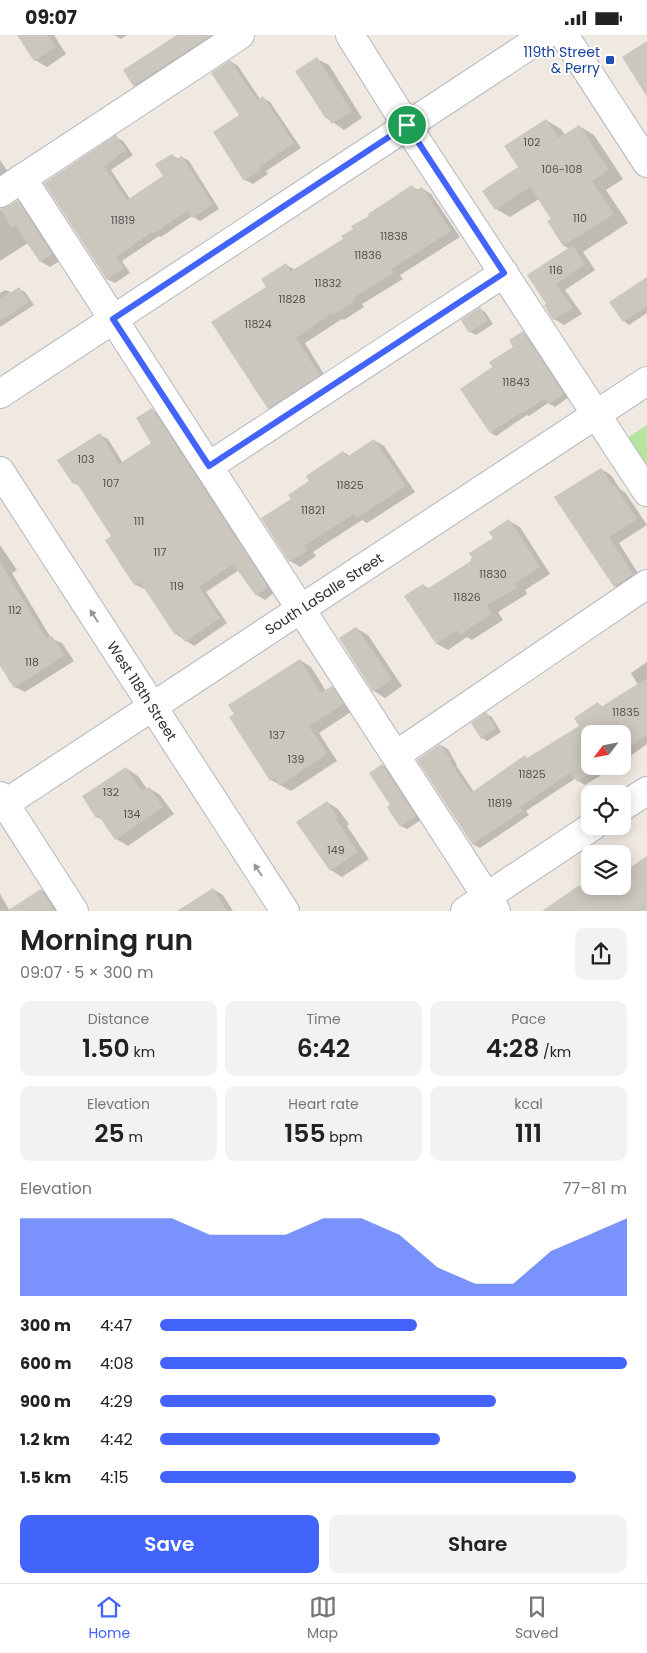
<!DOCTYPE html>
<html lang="en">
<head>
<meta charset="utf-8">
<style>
  body { margin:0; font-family:Poppins,sans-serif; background:#f2f2f2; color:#222; height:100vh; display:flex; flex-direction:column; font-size:19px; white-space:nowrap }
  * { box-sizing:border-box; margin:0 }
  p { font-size:16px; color:#767676 }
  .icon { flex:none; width:28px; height:28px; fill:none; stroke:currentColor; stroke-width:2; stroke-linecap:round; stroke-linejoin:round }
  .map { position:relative; height:876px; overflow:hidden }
  .side { display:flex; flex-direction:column; background:#fff; flex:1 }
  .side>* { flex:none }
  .needle { width:32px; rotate:238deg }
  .fabs { position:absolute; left:581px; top:690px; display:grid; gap:10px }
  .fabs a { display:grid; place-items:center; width:50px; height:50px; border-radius:10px; background:#fff; box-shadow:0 2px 12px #0003; font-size:25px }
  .pin { position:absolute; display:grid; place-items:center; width:42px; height:42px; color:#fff; margin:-21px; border:2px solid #fff; border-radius:50%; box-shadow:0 1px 5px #0007 }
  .round { display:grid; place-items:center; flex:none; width:52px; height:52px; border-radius:10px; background:#f2f2f2 }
  .summary { display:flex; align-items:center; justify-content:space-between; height:85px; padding:0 20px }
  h1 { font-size:28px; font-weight:600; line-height:38px }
  .figures { display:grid; grid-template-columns:repeat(3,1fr); gap:8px; height:85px; padding:5px 20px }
  .figures div { display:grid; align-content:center; border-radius:10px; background:#f2f2f2; text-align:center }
  .figures b { font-size:25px; font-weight:600 }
  .figures small { font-size:14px; font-weight:400 }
  .figures p { font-size:14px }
  .chart { height:140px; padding:10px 20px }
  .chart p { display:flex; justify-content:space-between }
  .chart svg { width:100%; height:90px; margin-top:5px; fill:#4264fb; opacity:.7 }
  .primary-button { display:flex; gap:10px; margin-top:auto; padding:10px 20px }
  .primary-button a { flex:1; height:58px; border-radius:10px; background:#4264fb; color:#fff; font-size:20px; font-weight:600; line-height:58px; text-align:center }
  .primary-button a+a { background:#f2f2f2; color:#222 }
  ul { padding:0 20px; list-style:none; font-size:16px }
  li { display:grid; grid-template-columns:80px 60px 1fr; align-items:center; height:38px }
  li i { height:12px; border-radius:6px; background:#4264fb }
  .status { display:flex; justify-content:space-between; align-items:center; height:35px; padding:0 25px; background:#fff; direction:ltr }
  .status svg { height:14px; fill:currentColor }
  .menu { display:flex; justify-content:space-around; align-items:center; height:70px; border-top:1px solid #e0e0e0; background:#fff; font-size:14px; color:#767676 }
  .menu a { display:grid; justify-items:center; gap:2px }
  .menu .active { color:#4264fb }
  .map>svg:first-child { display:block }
  .green { fill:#b6e59e }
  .shadow { fill:#0003 }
  .building { fill:#cbc7bf }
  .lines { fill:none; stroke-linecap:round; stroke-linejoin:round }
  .minor-casing { stroke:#b4b7c1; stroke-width:30 }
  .minor { stroke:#fff; stroke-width:28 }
  .oneway { fill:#969696 }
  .route-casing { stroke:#fff; stroke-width:10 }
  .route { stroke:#4264fb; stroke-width:6 }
  .transit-dot { fill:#1a4fb4; stroke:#fff; stroke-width:2 }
  .labels { text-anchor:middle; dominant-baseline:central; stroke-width:4; stroke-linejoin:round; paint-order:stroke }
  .number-label { font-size:11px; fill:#555452 }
  .transit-label { font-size:14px; fill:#164399; stroke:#fff; text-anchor:end }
  .street-label { font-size:14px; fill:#2e2e2e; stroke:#fff }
</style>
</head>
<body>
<div class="status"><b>09:07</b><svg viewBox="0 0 49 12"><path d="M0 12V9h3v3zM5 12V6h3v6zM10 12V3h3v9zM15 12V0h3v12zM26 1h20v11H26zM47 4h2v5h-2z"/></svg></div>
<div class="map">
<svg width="647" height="876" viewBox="0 0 647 876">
  <rect width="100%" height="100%" fill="#efe9e1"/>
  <path class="green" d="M647 390V440L624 405Z"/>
  <g class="shadow">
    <path d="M19 0H54L66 19 47 32 35 25Z"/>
    <path d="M114 0H127L121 4Z"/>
    <path d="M179 0H221L143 55 134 51 125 35Z"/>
    <path d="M317 24 329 30 362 83 344 95 327 83Z"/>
    <path d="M230 26 238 31 260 64 263 63 270 67 301 113 266 136 268 139 253 149 245 145 240 80Z"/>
    <path d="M546 85 561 94 565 100 579 91 594 100 623 144 606 155 628 188 583 217 595 235 565 255 582 279 564 290 554 284 546 271 570 214 564 211 549 186 552 184 539 164 510 182 496 174Z"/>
    <path d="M116 102 123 106 133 120 111 135 130 164 165 141 172 120 179 124 182 122 189 126 219 174 200 186 192 181 161 202 159 201 122 226 130 238 115 248 107 244 46 148Z"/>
    <path d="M0 125 12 143 0 151Z"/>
    <path d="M412 151 418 155 422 153 431 159 460 202 400 240 403 244 362 269 364 272 344 285 342 284 305 308 328 346 279 378 269 373 268 253 286 230 295 235 345 205 355 194 371 181Z"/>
    <path d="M18 167 27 172 61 225 50 232 40 226 28 208 0 226V175L9 172Z"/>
    <path d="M647 244V278L629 290 624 286 611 267Z"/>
    <path d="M19 254 25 257 34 270 0 292V258L6 255 12 258Z"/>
    <path d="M480 274 485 277 493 289 476 300 470 297Z"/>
    <path d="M523 298 528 301 569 362 555 372 548 368 529 381 527 380 496 401 491 398 515 312Z"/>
    <path d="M152 375 160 379 275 557 265 565 257 560 239 535 206 557 227 588 194 611 176 599 145 553 144 554 136 550 113 502 81 452 74 448 100 400 108 404 123 428 153 408Z"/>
    <path d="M374 405 384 411 415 457 367 488 362 485 313 517 316 521 300 532 290 526 292 464 343 417 350 421Z"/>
    <path d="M601 434 611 440 620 454 625 457 647 490 619 508 643 546 626 558 615 551 556 463Z"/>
    <path d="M509 486 520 492 550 539 525 555 527 559 498 577 503 585 472 605 467 602 448 615 437 609 405 562 423 550 430 554 472 527Z"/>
    <path d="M0 510 17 535 12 538 51 603 62 608 74 626 25 657 15 652 0 623Z"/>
    <path d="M356 593 368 600 402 651 385 663 374 656Z"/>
    <path d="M300 625 311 632 326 656 332 652 343 658 354 675 319 698 337 726 291 756 271 745Z"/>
    <path d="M647 627V709L622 727V699H590V731H616L585 750 578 746 576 743 526 776 529 780 480 813 472 809 441 710 448 714 457 730H456L474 757 525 722 529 724 581 691 598 669 604 672 638 650 631 638Z"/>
    <path d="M486 679 492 682 501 697 487 706 482 703Z"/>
    <path d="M382 730 388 734 421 785 407 794 401 791 392 770Z"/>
    <path d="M127 734 138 741 147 754 149 753 160 760 174 779 128 811 116 804 103 785 97 782Z"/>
    <path d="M327 767 338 774 349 789 347 791 369 824 342 842 331 835Z"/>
    <path d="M647 823V876L622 851V829L630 833Z"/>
    <path d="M213 854 223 860 233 876H179Z"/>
    <path d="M41 855 53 862 61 876H10Z"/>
    <path d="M0 859 10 876H0Z"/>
  </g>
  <g class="building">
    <path d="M17 0H48L56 12 34 26Z"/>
    <path d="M177 0H212L133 51 123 35Z"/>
    <path d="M647 6V62L622 22Z"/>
    <path d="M317 22 352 76 332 89 328 83 326 84 295 36Z"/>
    <path d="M230 25 257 65 263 61 294 108 259 132 261 134 244 146 213 97 239 80 211 38Z"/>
    <path d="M546 84 559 103 579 90 609 135 592 146 614 179 563 211 547 186 551 184 530 152 495 175 482 156 518 132 504 111Z"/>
    <path d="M116 100 126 115 104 131 127 165 163 141 155 129 172 119 176 124 182 121 213 170 192 183 187 176 153 199 152 197 116 222 124 233 107 245 44 148Z"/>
    <path d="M412 150 416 155 422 152 451 196 391 234 394 238 353 263 355 266 333 280 332 278 296 303 320 340 268 374 211 287 266 252 261 244 286 228 291 236 343 204 341 201 353 194 351 191 369 181 368 179Z"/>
    <path d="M18 165 52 219 40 227 15 190 11 192 0 173 8 171Z"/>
    <path d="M573 210 585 229 556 249 573 273 553 285 544 270 546 269 527 240Z"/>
    <path d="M647 242V271L623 287 609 267Z"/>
    <path d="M19 252 29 267 0 286V264Z"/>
    <path d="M480 272 488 286 469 298 461 285Z"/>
    <path d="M523 296 564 359 548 369 545 364 522 378V377L490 398 460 354 492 332 489 327 513 312 509 305Z"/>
    <path d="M152 373 268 552 256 561 233 529 199 552 220 583 185 607 178 597 175 600 140 547 135 551 124 535 105 505 111 501 76 447 73 449 57 425 100 398 119 429 151 408 136 383Z"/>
    <path d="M374 404 406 451 357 483 354 479 304 511 307 516 289 527 261 483 291 464 288 460 309 446 306 441 343 416 347 422Z"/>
    <path d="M601 433 613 451 614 449 637 484 609 502 633 539 614 552 554 462Z"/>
    <path d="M509 484 540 532 514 549 517 553 487 570 492 579 459 600 457 595 436 609 404 561 423 549 427 554 471 526 470 525 472 523 469 518 493 503 489 497Z"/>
    <path d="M0 527 47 604 52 601 65 620 14 653 0 631Z"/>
    <path d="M356 592 392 644 373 657 339 603Z"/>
    <path d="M300 624 321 658 332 651 344 669 309 691 327 719 279 751 274 743 270 746 229 682 234 679 228 670Z"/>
    <path d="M647 643V700L628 713 629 714 622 718V699H590V731H602L577 747 571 737 520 772 523 776 472 809 417 725 440 709 451 725 450 726 471 758 525 720 527 723 579 691 574 683 598 667 601 672Z"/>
    <path d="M486 677 496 693 481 704 471 688Z"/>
    <path d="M382 729 416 781 400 792 387 772 390 770 369 738Z"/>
    <path d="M126 732 142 756 149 752 163 772 115 805 99 781 96 783 82 761Z"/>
    <path d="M327 766 338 783 336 784 358 817 330 836 296 787Z"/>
    <path d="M647 821V876H542L578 851H622V838Z"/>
    <path d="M213 853 227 876H177Z"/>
    <path d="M41 854 55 876H7Z"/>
  </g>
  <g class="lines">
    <defs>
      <g id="minor">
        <path d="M350 0 407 91 647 457"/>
        <path d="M564 0 647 128"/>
        <path d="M22 143 496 876"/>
        <path d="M0 158 240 0"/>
        <path d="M0 359 545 0"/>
        <path d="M209 431 504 238"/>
        <path d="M0 436 285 876"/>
        <path d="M396 720 647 549"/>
        <path d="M0 761 74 876"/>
        <path d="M0 772 647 346"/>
        <path d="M622 772 647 756"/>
        <path d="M465 876 593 791"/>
      </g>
    </defs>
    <use href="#minor" class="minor-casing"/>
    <use href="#minor" class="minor"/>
  </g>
  <defs><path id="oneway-solid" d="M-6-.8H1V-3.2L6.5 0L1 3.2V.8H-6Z" transform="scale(1.25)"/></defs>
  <g class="oneway">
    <use href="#oneway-solid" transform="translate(94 581) rotate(-123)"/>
    <use href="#oneway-solid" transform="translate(258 835) rotate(-123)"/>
  </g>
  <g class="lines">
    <defs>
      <path id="route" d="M407 90 504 238 209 431 113 284Z"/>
    </defs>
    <use href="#route" class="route-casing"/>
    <use href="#route" class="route"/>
  </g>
  <rect class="transit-dot" x="605" y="20" width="10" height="10" rx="2.5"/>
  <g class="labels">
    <g class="number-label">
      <text x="532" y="107">102</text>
      <text x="562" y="134">106-108</text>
      <text x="580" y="183">110</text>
      <text x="123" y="185">11819</text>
      <text x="394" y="201">11838</text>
      <text x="368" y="220">11836</text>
      <text x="556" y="235">116</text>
      <text x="328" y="248">11832</text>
      <text x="292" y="264">11828</text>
      <text x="258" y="289">11824</text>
      <text x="516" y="347">11843</text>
      <text x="86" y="424">103</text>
      <text x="111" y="448">107</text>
      <text x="350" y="450">11825</text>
      <text x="313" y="475">11821</text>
      <text x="139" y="486">111</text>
      <text x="160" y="517">117</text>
      <text x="493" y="539">11830</text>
      <text x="177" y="551">119</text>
      <text x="467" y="562">11826</text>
      <text x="15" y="575">112</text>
      <text x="32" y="627">118</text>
      <text x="626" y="677">11835</text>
      <text x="277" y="700">137</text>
      <text x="296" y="724">139</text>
      <text x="532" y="739">11825</text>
      <text x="111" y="757">132</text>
      <text x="500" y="768">11819</text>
      <text x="132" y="779">134</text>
      <text x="336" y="815">149</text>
    </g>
    <g class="transit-label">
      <text x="600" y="17">119th Street<tspan x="600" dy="16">&amp; Perry</tspan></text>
    </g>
    <g class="street-label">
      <text transform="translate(324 559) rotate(-33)">South LaSalle Street</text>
      <text transform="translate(142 656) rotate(57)">West 118th Street</text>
    </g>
  </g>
</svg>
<div class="fabs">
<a><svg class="needle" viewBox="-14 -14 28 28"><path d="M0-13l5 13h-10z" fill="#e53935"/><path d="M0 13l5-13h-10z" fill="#767676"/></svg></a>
<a><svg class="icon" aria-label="locate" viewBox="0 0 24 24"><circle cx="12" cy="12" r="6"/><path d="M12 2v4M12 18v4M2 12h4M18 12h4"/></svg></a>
<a><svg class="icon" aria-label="layers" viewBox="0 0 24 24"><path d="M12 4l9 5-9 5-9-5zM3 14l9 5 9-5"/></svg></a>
</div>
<div class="pin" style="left:407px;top:90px;background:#1e9e55"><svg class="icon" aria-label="arrive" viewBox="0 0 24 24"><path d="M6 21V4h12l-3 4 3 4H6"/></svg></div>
</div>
<section class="side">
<div class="summary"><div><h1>Morning run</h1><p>09:07 · 5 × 300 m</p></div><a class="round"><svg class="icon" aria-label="share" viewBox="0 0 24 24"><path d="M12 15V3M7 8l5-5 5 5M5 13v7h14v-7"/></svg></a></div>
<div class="figures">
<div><p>Distance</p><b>1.50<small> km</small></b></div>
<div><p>Time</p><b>6:42</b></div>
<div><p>Pace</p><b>4:28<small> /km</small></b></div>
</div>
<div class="figures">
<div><p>Elevation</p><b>25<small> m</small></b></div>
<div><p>Heart rate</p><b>155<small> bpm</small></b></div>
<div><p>kcal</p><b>111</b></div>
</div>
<div class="chart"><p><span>Elevation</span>77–81 m</p>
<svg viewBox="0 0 160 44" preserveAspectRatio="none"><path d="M0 44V6L10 6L20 6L30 6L40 6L50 14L60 14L70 14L80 6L90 6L100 14L110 30L120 38L130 38L140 22L150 14L160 6V44z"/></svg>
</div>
<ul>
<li><b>300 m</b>4:47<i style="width:55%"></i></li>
<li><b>600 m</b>4:08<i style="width:100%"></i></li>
<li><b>900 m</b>4:29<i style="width:72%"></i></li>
<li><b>1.2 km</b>4:42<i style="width:60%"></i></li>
<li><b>1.5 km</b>4:15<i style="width:89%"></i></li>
</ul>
<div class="primary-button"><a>Save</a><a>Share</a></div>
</section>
<nav class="menu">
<a class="active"><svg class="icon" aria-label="home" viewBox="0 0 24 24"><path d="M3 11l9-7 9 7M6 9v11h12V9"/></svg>Home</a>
<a><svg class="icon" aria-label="map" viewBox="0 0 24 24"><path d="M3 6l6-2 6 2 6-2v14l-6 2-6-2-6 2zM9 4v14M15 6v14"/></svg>Map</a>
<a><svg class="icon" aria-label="saved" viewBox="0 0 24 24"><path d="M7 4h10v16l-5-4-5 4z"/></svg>Saved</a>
</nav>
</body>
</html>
